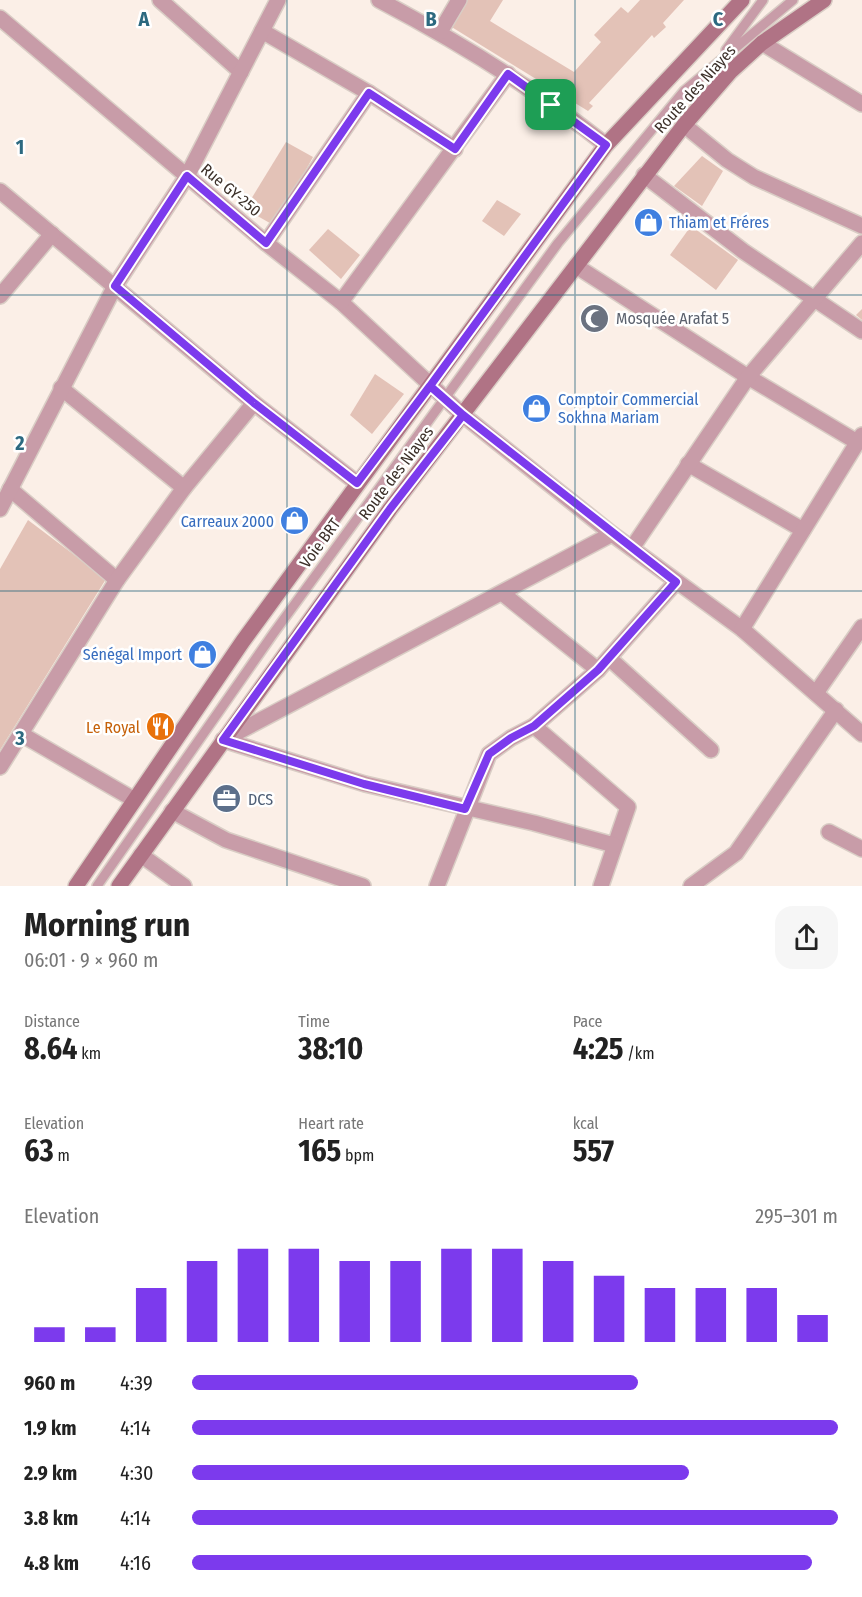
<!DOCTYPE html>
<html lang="en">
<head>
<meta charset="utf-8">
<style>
  body { margin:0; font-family:"Fira Sans Condensed",sans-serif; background:#f6f6f6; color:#222; height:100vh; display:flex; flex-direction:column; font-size:22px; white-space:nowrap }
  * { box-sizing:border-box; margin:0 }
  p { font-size:20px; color:#767676 }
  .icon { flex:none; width:33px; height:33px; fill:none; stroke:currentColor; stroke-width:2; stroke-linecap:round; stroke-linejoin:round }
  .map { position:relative; height:886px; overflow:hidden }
  .drawer { display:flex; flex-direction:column; background:#fff; flex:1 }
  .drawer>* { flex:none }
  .pin { position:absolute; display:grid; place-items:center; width:51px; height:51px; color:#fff; margin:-26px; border-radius:12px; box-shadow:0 3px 9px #0006 }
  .round { display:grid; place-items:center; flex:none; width:63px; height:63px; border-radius:18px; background:#f6f6f6 }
  .overview { display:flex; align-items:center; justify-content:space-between; height:102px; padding:0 24px }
  h1 { font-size:33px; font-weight:700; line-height:45px }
  .stats { display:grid; grid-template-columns:repeat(3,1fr); gap:9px; height:102px; padding:6px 24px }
  .stats div { display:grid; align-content:center }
  .stats b { font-size:30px; font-weight:700 }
  .stats small { font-size:16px; font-weight:400 }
  .stats p { font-size:16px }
  .chart { height:168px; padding:12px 24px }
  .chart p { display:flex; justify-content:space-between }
  .chart svg { width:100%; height:108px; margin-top:6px; stroke:#7c3aed; stroke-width:6 }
  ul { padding:0 24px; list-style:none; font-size:20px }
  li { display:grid; grid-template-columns:96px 72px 1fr; align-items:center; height:45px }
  li i { height:15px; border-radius:8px; background:#7c3aed }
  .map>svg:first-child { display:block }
  .building { fill:#e3c2b7 }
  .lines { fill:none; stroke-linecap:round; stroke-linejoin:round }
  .service-casing { stroke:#d9cdc5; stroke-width:12 }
  .minor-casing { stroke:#d9cdc5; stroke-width:18 }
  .secondary-casing { stroke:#d9cdc5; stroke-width:18 }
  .service { stroke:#c89ca8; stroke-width:9 }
  .minor { stroke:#c89ca8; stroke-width:15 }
  .secondary { stroke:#b07385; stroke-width:15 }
  .route-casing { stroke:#fff; stroke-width:12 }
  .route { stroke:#7c3aed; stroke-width:8 }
  .grid { fill:none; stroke:#2c6980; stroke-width:1.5; stroke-opacity:0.55 }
  .labels { text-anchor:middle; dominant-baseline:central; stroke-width:5; stroke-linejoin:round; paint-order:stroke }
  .street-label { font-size:16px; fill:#3c3029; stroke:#fff }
  .shop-label { font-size:16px; fill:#366cbe; stroke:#fff; text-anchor:start }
  .worship-label { font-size:16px; fill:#5b616d; stroke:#fff; text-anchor:start }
  .food-label { font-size:16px; fill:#c56008; stroke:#fff; text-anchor:end }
  .service-label { font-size:16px; fill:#4e5e75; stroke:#fff; text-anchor:start }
  .grid-label { font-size:20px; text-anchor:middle; font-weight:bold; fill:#2c6980; stroke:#fff; stroke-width:5; stroke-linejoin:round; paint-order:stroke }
</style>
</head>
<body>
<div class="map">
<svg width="862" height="886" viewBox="0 0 862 886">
  <rect width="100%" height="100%" fill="#fbefe7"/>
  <g class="building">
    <path d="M466 0H503L490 21 574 72 601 42 594 35 621 7 628 13 640 0H684L663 23 666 27 654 38 652 35 589 103 593 106 588 111 450 26Z"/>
    <path d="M286 142 313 157 275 226 245 209Z"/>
    <path d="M702 156 723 171 702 206 674 186Z"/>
    <path d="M497 200 521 214 504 236 482 221Z"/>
    <path d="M691 226 738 260 716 290 670 255Z"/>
    <path d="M328 229 360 255 341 279 309 250Z"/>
    <path d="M862 309V320L856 315Z"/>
    <path d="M375 374 404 394 372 434 350 415Z"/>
    <path d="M28 520 106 579 0 750V569Z"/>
  </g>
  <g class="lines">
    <defs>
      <g id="service">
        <path d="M726 50 763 0"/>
        <path d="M97 886 273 634 558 243 684 91 793 0"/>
      </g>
      <g id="minor">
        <path d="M160 0 241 72"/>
        <path d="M379 0C459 42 535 89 606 145"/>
        <path d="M0 18 266 243 341 302 463 415 612 534 742 629 862 734"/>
        <path d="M262 31 369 93 455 149"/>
        <path d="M440 32 459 0"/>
        <path d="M762 43 862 104"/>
        <path d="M684 125 727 160 754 177 862 226"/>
        <path d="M644 175 743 251 862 331"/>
        <path d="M0 191 254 403 357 483"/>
        <path d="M266 243 369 93"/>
        <path d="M576 266 748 377 857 442"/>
        <path d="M0 296 52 234"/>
        <path d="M341 302 508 74"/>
        <path d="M61 388 184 488"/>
        <path d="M688 464 803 530"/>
        <path d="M10 489 117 580"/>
        <path d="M0 509 115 286 187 176 278 0"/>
        <path d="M632 548 748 377 862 243"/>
        <path d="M502 593 598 670"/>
        <path d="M742 629 862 435"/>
        <path d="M609 658 711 750"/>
        <path d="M816 693 862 627"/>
        <path d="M534 726 628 807 601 886"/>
        <path d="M21 734 133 799"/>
        <path d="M223 740 612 534"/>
        <path d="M223 740 365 784 534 823 614 845"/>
        <path d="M0 767 117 580 184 488 254 403"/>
        <path d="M172 811 226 840 363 886"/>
        <path d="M829 832 862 849"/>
        <path d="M141 855 184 886"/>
        <path d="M437 886 489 754 511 738 534 726 598 670 676 582"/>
        <path d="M691 886 736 853 836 710"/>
      </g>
      <g id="secondary">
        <path d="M76 886 243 641 606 145 742 0"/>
        <path d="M119 886 390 509 684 125 730 72 762 43 824 0"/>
      </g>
    </defs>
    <use href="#service" class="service-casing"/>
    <use href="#minor" class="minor-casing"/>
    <use href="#secondary" class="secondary-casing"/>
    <use href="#service" class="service"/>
    <use href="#minor" class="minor"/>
    <use href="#secondary" class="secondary"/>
  </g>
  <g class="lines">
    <defs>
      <path id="route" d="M551 105 508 74 455 149 369 93 266 243 187 176 115 286 254 403 357 483 430 386 463 415 676 582 598 670 534 726 511 738 489 754 465 809 364 784 223 740 390 509 463 415 430 386 606 145 551 105"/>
    </defs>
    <use href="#route" class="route-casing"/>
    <use href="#route" class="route"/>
  </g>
  <path class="grid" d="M287 0V886M575 0V886M0 295H862M0 591H862"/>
  <defs>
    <symbol id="shop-disc" viewBox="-11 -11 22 22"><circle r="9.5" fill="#3f7fe0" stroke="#fff"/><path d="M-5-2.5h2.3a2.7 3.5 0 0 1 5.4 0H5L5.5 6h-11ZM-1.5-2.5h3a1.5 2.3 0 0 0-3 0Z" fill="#fff"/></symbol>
    <symbol id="mosque-disc" viewBox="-11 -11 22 22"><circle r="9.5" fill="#6b7280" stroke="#fff"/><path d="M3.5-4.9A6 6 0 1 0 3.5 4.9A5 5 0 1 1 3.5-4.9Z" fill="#fff"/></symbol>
    <symbol id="restaurant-disc" viewBox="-11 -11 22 22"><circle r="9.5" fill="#e8710a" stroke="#fff"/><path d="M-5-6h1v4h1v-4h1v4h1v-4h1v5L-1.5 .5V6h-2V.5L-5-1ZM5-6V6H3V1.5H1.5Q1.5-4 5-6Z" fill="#fff"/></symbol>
    <symbol id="office-disc" viewBox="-11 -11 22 22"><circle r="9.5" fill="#5c6f8a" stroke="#fff"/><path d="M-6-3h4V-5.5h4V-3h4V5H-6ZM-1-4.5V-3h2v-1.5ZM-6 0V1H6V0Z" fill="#fff"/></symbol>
  </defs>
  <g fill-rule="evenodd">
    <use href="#shop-disc" x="632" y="206" width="33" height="33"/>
    <use href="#mosque-disc" x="578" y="302" width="33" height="33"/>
    <use href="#shop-disc" x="520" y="392" width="33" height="33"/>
    <use href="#shop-disc" x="278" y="504" width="33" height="33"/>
    <use href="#shop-disc" x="186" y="638" width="33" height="33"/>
    <use href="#restaurant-disc" x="144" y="710" width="33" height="33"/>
    <use href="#office-disc" x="210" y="782" width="33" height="33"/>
  </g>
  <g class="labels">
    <g class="street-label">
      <text transform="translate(695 89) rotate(-48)">Route des Niayes</text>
      <text transform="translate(231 190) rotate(40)">Rue GY-250</text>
      <text transform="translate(396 473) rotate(-53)">Route des Niayes</text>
      <text transform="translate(320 543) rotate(-54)">Voie BRT</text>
    </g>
    <g class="shop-label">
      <text x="669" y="222">Thiam et Fréres</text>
      <text x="558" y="399">Comptoir Commercial<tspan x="558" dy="18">Sokhna Mariam</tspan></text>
      <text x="274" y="521" text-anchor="end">Carreaux 2000</text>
      <text x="182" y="654" text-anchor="end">Sénégal Import</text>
    </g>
    <g class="worship-label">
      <text x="616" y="318">Mosquée Arafat 5</text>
    </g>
    <g class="food-label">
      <text x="140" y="727">Le Royal</text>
    </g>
    <g class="service-label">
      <text x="248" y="799">DCS</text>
    </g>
  </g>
  <g class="grid-label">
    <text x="144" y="26">A</text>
    <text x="431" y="26">B</text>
    <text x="718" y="26">C</text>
    <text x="20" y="154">1</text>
    <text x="20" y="450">2</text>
    <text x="20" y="745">3</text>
  </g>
</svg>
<div class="pin" style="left:551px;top:105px;background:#1e9e55"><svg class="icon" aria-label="arrive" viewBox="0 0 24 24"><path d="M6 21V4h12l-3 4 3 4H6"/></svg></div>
</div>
<section class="drawer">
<div class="overview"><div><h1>Morning run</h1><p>06:01 · 9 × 960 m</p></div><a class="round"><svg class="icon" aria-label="share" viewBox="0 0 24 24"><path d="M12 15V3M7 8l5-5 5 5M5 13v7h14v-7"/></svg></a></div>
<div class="stats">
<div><p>Distance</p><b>8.64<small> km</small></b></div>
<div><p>Time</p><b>38:10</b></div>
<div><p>Pace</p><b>4:25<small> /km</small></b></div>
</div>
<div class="stats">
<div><p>Elevation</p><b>63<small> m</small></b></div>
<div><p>Heart rate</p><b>165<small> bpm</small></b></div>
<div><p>kcal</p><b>557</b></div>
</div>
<div class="chart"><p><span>Elevation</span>295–301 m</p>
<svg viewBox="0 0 160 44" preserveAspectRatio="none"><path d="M5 44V38M15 44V38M25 44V22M35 44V11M45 44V6M55 44V6M65 44V11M75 44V11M85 44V6M95 44V6M105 44V11M115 44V17M125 44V22M135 44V22M145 44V22M155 44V33"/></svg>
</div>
<ul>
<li><b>960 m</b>4:39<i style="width:69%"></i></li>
<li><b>1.9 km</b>4:14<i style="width:100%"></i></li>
<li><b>2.9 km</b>4:30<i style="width:77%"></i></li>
<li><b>3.8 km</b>4:14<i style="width:100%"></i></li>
<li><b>4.8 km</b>4:16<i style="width:96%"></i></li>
</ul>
</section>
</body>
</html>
